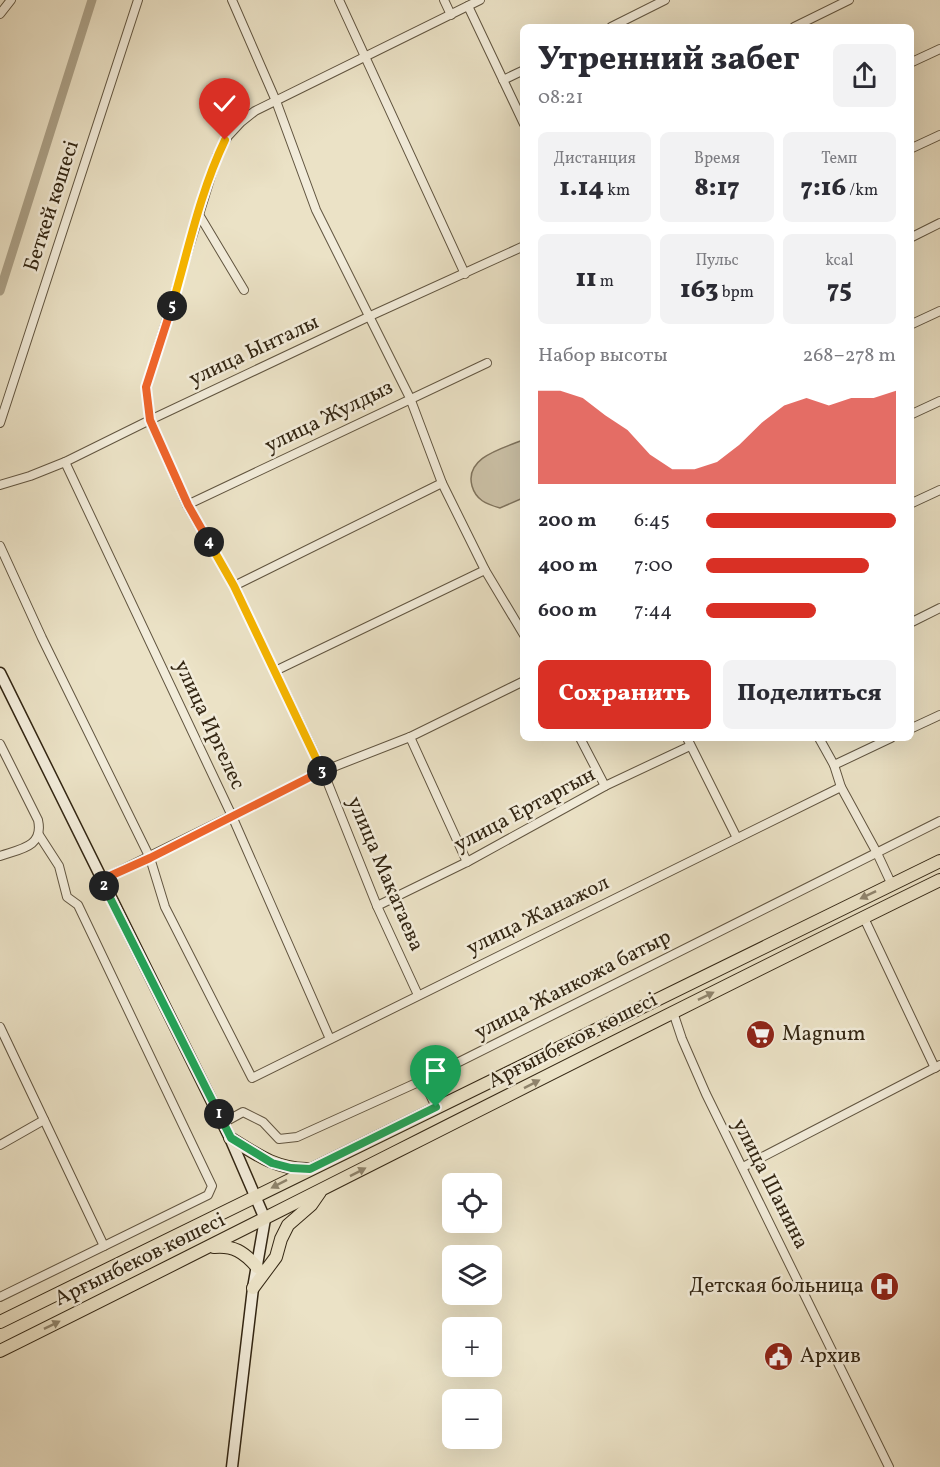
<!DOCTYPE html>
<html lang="ru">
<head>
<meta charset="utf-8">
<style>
  body { margin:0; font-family:Vollkorn,serif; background:#f2f2f3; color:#2b2b33; height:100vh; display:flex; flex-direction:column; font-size:22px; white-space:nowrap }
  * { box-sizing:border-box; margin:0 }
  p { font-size:20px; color:#7c7c81 }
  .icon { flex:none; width:33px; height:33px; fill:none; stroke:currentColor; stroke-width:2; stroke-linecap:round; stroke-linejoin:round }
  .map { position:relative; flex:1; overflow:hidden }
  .drawer { position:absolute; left:520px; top:24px; width:394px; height:717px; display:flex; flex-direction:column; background:#fff; border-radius:9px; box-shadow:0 6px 24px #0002 }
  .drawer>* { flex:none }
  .tools { position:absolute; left:442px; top:1173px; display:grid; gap:12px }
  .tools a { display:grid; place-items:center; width:60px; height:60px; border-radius:9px; background:#fff; box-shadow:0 6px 24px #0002; font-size:30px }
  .pin { position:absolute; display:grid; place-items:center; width:51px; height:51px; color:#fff; margin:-62px -26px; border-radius:50% 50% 50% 0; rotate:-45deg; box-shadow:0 0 6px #0007 }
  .pin .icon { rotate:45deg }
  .km { position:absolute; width:30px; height:30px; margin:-15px; border-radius:50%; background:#222; color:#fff; font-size:16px; line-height:30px; text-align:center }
  .round { display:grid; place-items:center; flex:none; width:63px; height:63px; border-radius:9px; background:#f2f2f3 }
  .overview { display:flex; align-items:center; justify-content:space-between; height:102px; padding:0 18px }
  h1 { font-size:33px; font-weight:800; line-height:45px }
  .metrics { display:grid; grid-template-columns:repeat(3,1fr); gap:9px; height:102px; padding:6px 18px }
  .metrics div { display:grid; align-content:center; border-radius:9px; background:#f2f2f3; text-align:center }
  .metrics b { font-size:26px; font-weight:800 }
  .metrics small { font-size:16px; font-weight:400 }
  .metrics p { font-size:16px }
  .chart { height:168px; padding:12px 18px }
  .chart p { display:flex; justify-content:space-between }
  .chart svg { width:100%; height:108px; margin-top:6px; fill:#d93025; opacity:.7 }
  .action { display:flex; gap:12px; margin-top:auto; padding:12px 18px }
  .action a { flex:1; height:69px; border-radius:9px; background:#d93025; color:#fff; font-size:24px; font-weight:800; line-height:69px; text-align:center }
  .action a+a { background:#f2f2f3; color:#2b2b33 }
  ul { padding:0 18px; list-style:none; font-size:20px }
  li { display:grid; grid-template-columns:96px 72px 1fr; align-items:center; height:45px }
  li i { height:15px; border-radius:8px; background:#d93025 }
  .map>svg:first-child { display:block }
  .green { fill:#ccc2a8; stroke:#80745e; stroke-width:1.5 }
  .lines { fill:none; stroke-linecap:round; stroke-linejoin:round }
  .canal { stroke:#aca289; stroke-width:9 }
  .street-casing { stroke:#615540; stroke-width:10 }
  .secondary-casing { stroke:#332613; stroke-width:13 }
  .primary-casing { stroke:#332613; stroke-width:14 }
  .street { stroke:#f2ecda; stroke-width:8 }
  .secondary { stroke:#f2ecda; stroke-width:10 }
  .primary { stroke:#ebe2c6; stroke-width:12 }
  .oneway { fill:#8f846c }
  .split-1-casing { stroke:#fff; stroke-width:12 }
  .split-2-casing { stroke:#fff; stroke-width:12 }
  .split-3-casing { stroke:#fff; stroke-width:12 }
  .split-4-casing { stroke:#fff; stroke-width:12 }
  .split-5-casing { stroke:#fff; stroke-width:12 }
  .split-6-casing { stroke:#fff; stroke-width:12 }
  .split-1 { stroke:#22a559; stroke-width:8 }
  .split-2 { stroke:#22a559; stroke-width:8 }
  .split-3 { stroke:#f0652b; stroke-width:8 }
  .split-4 { stroke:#f5b400; stroke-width:8 }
  .split-5 { stroke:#f0652b; stroke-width:8 }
  .split-6 { stroke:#f5b400; stroke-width:8 }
  .labels { text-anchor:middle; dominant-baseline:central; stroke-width:5; stroke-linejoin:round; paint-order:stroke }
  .street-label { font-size:21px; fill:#332613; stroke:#f2ecda }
  .poi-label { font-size:21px; fill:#332613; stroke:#f2ecda; text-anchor:start }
</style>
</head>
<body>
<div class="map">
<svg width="940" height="1467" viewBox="0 0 940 1467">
  <rect width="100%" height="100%" fill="#ebe2c6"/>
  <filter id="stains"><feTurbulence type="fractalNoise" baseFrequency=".00333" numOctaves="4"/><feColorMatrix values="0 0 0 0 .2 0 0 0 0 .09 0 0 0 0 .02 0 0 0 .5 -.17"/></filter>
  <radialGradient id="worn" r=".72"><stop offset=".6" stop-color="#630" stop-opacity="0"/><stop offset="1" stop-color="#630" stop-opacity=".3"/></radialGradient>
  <path class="green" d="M523 440V498L500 508C486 504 476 500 472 486 464 457 504 448 523 440Z"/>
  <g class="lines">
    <path class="canal" d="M0 291 92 0"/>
    <defs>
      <g id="street">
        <path d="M232 0 276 101 316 210 410 398 442 483 485 570 524 635"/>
        <path d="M339 0 465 274"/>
        <path d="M444 0 451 15"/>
        <path d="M468 6 524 124"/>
        <path d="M0 14 11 0"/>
        <path d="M611 27 665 0"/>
        <path d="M794 27 849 0"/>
        <path d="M912 62 940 49"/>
        <path d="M503 80 524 70"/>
        <path d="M912 148 940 135"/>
        <path d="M198 213 244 290"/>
        <path d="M912 237 940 223"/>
        <path d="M912 324 940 311"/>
        <path d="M912 414 940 401"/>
        <path d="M0 423 138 0"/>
        <path d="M65 462 232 816 330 1039"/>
        <path d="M0 485 30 476 65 462 150 420 368 317 524 246"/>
        <path d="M912 503 940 490"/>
        <path d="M187 505 487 363"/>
        <path d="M0 546 42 638 150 858 165 907 252 1078 841 787"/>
        <path d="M234 586 442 483"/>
        <path d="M912 622 940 608"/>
        <path d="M275 671 485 570"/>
        <path d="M912 728 940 715"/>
        <path d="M410 737 467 862"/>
        <path d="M580 738 605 786"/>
        <path d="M687 738 737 838"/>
        <path d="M819 738 834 765 841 787 877 853 891 883"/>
        <path d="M0 744 38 820C44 847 20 849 0 856"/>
        <path d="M834 765 891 738"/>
        <path d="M101 880 323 771 410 737 524 681"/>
        <path d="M377 906 467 862 605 786 690 746"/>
        <path d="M864 918 935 1068"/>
        <path d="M418 995 377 906 323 771 234 586 187 505 150 420 146 387 217 156 228 136 241 122 255 111 480 0"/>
        <path d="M673 1012 682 1039 706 1094 889 1467"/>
        <path d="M0 1027 104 1246"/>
        <path d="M423 1080 436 1107"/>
        <path d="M223 1123 243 1112 263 1122 279 1139 297 1137 423 1080 940 821"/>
        <path d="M0 1145 44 1120"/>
        <path d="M743 1167 940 1065"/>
        <path d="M0 1297 208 1195 212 1186 78 905 67 897 59 866 39 835"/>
      </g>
      <path id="secondary" d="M0 673 230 1138 265 1219 253 1288 232 1467"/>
      <g id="primary">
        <path d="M230 1138C256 1154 274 1168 306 1169"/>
        <path d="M214 1247C233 1245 244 1252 257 1267"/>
        <path d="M253 1288 276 1257 281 1239 288 1225 311 1205 320 1192"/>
        <path d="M0 1322 940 861"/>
        <path d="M0 1351C314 1195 625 1034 940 880"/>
      </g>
    </defs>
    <use href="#street" class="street-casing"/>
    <use href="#secondary" class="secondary-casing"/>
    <use href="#primary" class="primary-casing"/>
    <use href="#street" class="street"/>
    <use href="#secondary" class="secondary"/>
    <use href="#primary" class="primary"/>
  </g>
  <defs><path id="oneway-solid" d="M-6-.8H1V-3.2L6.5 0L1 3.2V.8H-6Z" transform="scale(1.5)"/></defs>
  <g class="oneway">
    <use href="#oneway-solid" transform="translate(868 895) rotate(154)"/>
    <use href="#oneway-solid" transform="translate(706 996) rotate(-26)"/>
    <use href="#oneway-solid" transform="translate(532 1084) rotate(-27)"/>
    <use href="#oneway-solid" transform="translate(358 1172) rotate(-27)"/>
    <use href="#oneway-solid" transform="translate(279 1184) rotate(153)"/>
    <use href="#oneway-solid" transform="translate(52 1325) rotate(-26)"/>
  </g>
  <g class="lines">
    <defs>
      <path id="split-1" d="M219 1114 231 1138 272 1163 291 1168 310 1169 436 1107"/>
      <path id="split-2" d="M104 886 219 1114"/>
      <path id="split-3" d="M104 886 101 880 150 858 322 771"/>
      <path id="split-4" d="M209 542 234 586 322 771"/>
      <path id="split-5" d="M172 306 146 387 150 420 188 505 209 542"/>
      <path id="split-6" d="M172 306C188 251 200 192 225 140"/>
    </defs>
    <use href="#split-1" class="split-1-casing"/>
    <use href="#split-2" class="split-2-casing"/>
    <use href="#split-3" class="split-3-casing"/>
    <use href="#split-4" class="split-4-casing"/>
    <use href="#split-5" class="split-5-casing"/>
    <use href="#split-6" class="split-6-casing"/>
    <use href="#split-1" class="split-1"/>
    <use href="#split-2" class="split-2"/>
    <use href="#split-3" class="split-3"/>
    <use href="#split-4" class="split-4"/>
    <use href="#split-5" class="split-5"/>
    <use href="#split-6" class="split-6"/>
  </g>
  <defs>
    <symbol id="supermarket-disc" viewBox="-11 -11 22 22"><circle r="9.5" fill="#8f2418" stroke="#f2ecda"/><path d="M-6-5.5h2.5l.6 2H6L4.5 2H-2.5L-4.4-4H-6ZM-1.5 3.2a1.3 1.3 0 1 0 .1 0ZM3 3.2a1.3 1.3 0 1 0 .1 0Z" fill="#fff"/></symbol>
    <symbol id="hospital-disc" viewBox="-11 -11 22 22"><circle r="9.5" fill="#8f2418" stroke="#f2ecda"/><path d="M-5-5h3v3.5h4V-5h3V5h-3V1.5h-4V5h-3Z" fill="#fff"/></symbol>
    <symbol id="civic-disc" viewBox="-11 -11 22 22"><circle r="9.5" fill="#8f2418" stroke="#f2ecda"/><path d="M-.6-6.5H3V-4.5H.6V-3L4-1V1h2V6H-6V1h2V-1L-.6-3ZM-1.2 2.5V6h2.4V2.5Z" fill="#fff"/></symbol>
  </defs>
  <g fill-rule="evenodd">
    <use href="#supermarket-disc" x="744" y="1018" width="33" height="33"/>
    <use href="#hospital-disc" x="868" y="1270" width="33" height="33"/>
    <use href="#civic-disc" x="762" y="1340" width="33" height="33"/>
  </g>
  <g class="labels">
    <g class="street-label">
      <text transform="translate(52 206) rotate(-72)">Беткей көшесі</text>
      <text transform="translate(254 351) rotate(-25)">улица Ынталы</text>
      <text transform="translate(329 417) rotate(-26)">улица Жулдыз</text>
      <text transform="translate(209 725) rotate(65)">улица Иргелес</text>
      <text transform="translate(525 810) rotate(-28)">улица Ертаргын</text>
      <text transform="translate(385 874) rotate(67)">улица Макатаева</text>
      <text transform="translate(538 916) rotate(-26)">улица Жанажол</text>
      <text transform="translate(573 985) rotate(-27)">улица Жанкожа батыр</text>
      <text transform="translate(573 1041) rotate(-27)">Арғынбеков көшесі</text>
      <text transform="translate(770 1184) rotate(63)">улица Шанина</text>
      <text transform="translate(140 1260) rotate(-26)">Арғынбеков көшесі</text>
    </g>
    <g class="poi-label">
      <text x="782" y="1034">Magnum</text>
      <text x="864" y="1286" text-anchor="end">Детская больница</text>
      <text x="800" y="1356">Архив</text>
    </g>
  </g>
  <rect width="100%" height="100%" filter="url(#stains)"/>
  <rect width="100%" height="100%" fill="url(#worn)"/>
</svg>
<div class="tools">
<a><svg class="icon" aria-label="locate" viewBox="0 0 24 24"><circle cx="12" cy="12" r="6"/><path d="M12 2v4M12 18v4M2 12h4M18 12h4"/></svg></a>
<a><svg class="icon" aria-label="layers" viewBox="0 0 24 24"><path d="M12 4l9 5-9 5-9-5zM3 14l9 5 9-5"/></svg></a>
<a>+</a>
<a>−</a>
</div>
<div class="pin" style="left:436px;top:1107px;background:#1e9e55"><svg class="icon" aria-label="arrive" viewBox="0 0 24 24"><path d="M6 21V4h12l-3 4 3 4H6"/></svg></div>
<div class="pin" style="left:225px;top:140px;background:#d93025"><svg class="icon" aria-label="check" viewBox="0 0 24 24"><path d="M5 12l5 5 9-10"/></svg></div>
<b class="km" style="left:219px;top:1114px">1</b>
<b class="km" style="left:104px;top:886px">2</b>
<b class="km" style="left:322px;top:771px">3</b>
<b class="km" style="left:209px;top:542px">4</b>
<b class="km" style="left:172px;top:306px">5</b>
<section class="drawer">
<div class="overview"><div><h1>Утренний забег</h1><p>08:21</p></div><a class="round"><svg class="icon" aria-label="share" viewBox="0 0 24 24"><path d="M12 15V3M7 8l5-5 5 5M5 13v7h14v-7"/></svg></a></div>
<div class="metrics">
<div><p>Дистанция</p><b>1.14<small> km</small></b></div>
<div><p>Время</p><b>8:17</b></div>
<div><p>Темп</p><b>7:16<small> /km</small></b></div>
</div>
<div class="metrics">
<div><b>11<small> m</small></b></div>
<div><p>Пульс</p><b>163<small> bpm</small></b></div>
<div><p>kcal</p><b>75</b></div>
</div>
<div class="chart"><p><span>Набор высоты</span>268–278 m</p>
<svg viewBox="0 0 160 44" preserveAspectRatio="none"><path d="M0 44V6L10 6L20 9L30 16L40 22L50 32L60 38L70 38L80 35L90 28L100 19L110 12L120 9L130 12L140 9L150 9L160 6V44z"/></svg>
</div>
<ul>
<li><b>200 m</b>6:45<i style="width:100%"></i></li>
<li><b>400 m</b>7:00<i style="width:86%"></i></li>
<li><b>600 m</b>7:44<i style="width:58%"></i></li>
</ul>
<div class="action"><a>Сохранить</a><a>Поделиться</a></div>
</section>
</div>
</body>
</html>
